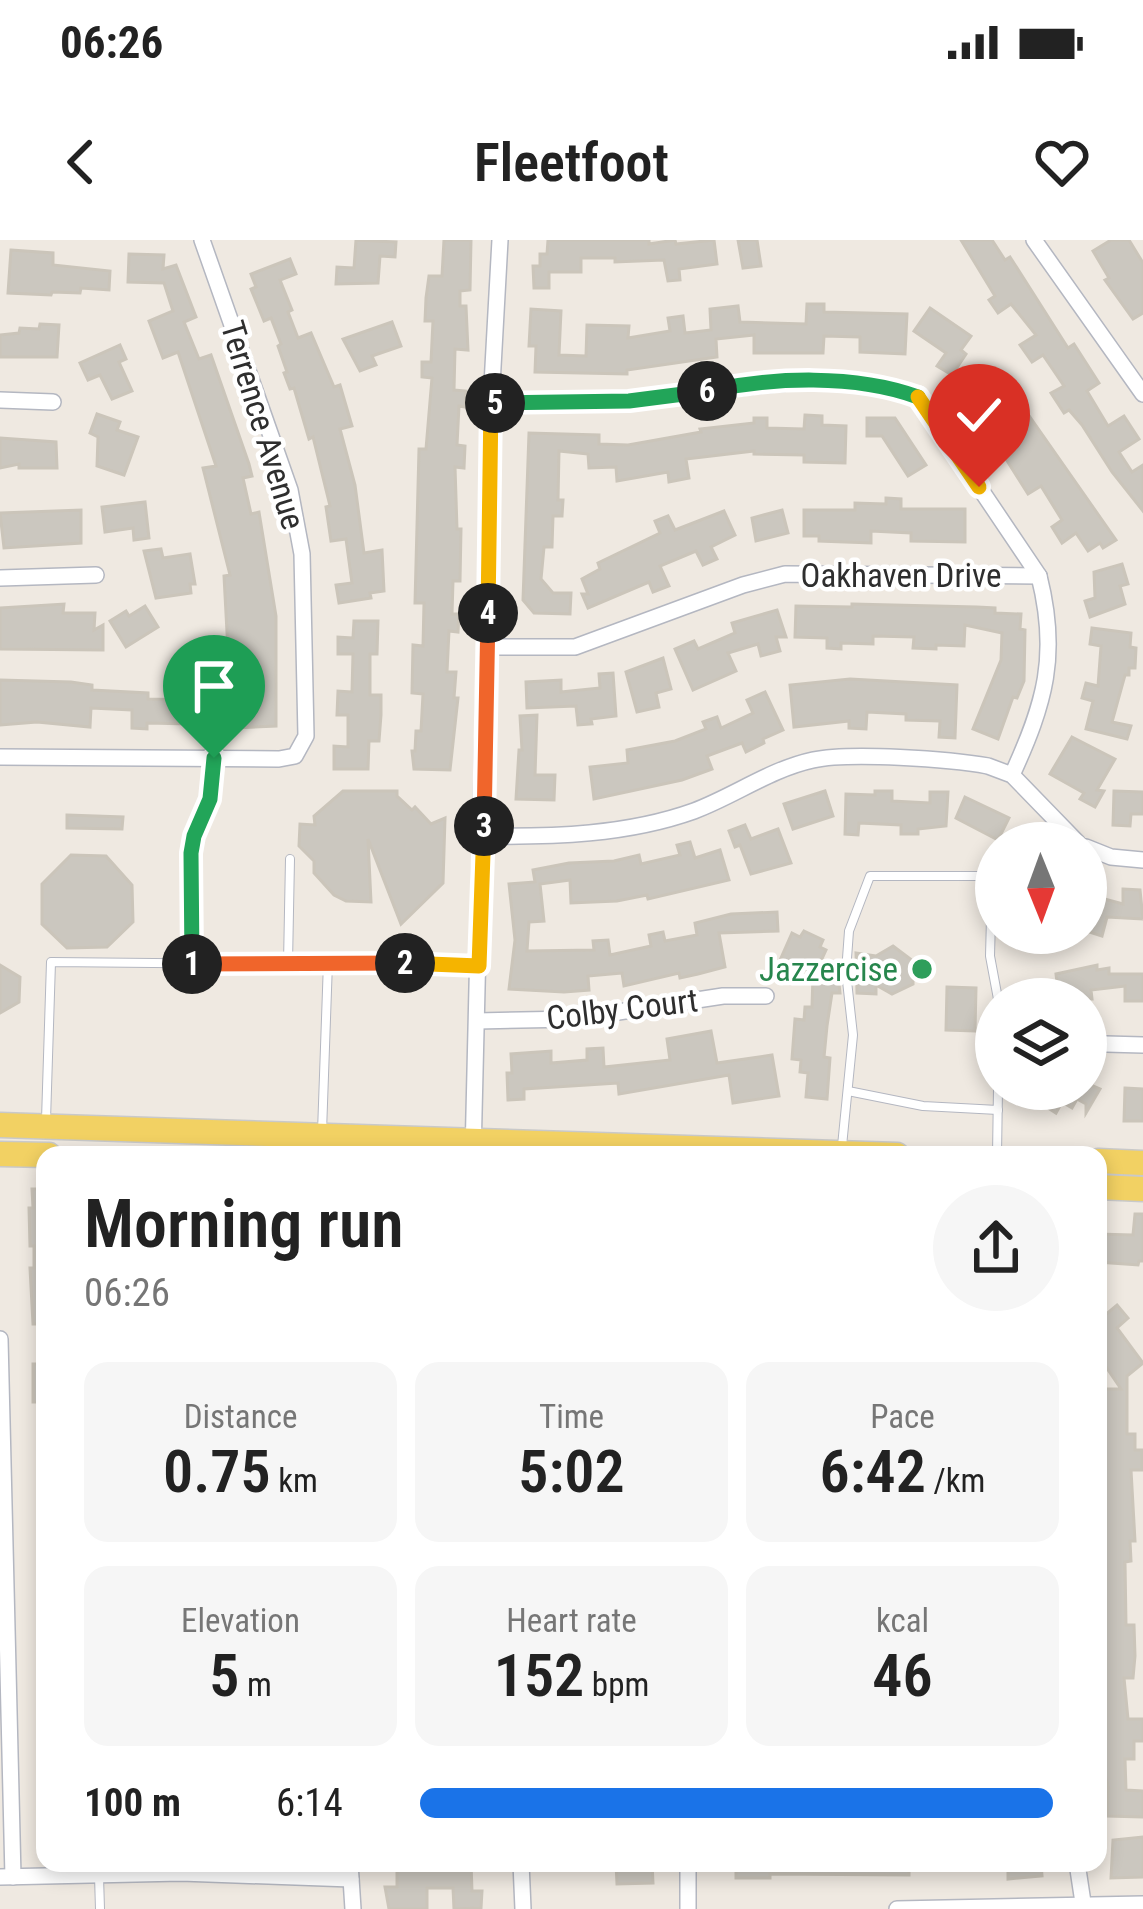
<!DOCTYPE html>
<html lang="en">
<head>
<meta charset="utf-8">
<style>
  body { margin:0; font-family:"Roboto Condensed",sans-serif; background:#f6f6f6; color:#222; height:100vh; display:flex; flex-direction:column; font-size:45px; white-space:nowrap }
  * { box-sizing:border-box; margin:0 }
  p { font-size:39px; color:#767676 }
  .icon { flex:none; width:66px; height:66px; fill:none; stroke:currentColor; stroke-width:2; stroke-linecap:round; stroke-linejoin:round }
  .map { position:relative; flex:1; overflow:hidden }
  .side { position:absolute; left:36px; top:906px; width:1071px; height:726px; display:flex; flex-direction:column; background:#fff; border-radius:24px; box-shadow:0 6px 18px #0003 }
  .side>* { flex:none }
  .needle { width:78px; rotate:179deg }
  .buttons { position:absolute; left:975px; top:582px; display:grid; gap:24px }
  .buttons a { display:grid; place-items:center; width:132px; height:132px; border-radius:50%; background:#fff; box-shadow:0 6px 18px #0003; font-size:60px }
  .pin { position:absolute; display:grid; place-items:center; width:102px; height:102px; color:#fff; margin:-123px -51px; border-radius:50% 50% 50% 0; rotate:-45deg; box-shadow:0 0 12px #0007 }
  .pin .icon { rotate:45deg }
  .km { position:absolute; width:60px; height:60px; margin:-30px; border-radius:50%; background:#222; color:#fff; font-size:33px; line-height:60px; text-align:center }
  .round { display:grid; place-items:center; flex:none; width:126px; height:126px; border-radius:63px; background:#f6f6f6 }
  .summary { display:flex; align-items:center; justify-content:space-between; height:204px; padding:0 48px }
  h1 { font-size:66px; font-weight:600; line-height:90px }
  .stats { display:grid; grid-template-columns:repeat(3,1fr); gap:18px; height:204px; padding:12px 48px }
  .stats div { display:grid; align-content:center; border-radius:24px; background:#f6f6f6; text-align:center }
  .stats b { font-size:60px; font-weight:600 }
  .stats small { font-size:33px; font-weight:400 }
  .stats p { font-size:33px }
  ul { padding:0 48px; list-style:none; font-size:39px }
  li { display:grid; grid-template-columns:192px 144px 1fr; align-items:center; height:90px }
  li i { height:30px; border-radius:15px; background:#1a73e8 }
  .status { display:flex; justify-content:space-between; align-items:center; height:84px; padding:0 60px; background:#fff; direction:ltr }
  .status svg { height:33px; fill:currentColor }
  header { display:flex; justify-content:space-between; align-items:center; height:156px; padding:0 48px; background:#fff; font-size:54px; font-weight:600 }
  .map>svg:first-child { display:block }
  .building { fill:#cbc7bf; stroke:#cbc5ba; stroke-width:3 }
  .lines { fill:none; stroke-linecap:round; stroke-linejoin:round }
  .service-casing { stroke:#b4b7c1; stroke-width:10 }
  .minor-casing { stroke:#b4b7c1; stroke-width:18 }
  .primary-casing { stroke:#c9c9c9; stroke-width:27 }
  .service { stroke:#fff; stroke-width:8 }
  .minor { stroke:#fff; stroke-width:15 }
  .primary { stroke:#f2d163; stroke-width:24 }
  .split-1-casing { stroke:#fff; stroke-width:24 }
  .split-2-casing { stroke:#fff; stroke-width:24 }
  .split-3-casing { stroke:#fff; stroke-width:24 }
  .split-4-casing { stroke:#fff; stroke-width:24 }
  .split-5-casing { stroke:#fff; stroke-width:24 }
  .split-6-casing { stroke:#fff; stroke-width:24 }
  .split-7-casing { stroke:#fff; stroke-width:24 }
  .split-8-casing { stroke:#fff; stroke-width:24 }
  .split-1 { stroke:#22a559; stroke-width:15 }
  .split-2 { stroke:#f0652b; stroke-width:15 }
  .split-3 { stroke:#f5b400; stroke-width:15 }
  .split-4 { stroke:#f0652b; stroke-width:15 }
  .split-5 { stroke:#f5b400; stroke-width:15 }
  .split-6 { stroke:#22a559; stroke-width:15 }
  .split-7 { stroke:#22a559; stroke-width:15 }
  .split-8 { stroke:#f5b400; stroke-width:15 }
  .leisure-dot { fill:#2e9e5b; stroke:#fff; stroke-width:4.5 }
  .labels { text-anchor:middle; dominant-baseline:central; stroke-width:9; stroke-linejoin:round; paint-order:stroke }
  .street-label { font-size:33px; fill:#2e2e2e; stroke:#fff }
  .leisure-label { font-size:33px; fill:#27864d; stroke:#fff; text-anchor:end }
</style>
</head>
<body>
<div class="status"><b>06:26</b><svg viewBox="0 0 49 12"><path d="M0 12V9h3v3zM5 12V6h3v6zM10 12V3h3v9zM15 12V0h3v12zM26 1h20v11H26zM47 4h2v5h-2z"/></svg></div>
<header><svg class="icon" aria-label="back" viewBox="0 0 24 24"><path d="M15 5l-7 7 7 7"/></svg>Fleetfoot<svg class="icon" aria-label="heart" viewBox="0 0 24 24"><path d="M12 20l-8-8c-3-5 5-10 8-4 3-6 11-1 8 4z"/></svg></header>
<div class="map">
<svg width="1143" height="1669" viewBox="0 0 1143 1669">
  <rect width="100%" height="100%" fill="#efe9e1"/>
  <g class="building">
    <path d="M356 0 396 2 395 17 380 16 378 43 336 44 337 27 354 28Z"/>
    <path d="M444 0H471L470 50 460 51V66H466L468 110 455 109 454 150 466 151 465 167 459 166 457 205 465 206 464 228 455 227 457 289H461L460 341H453L452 374H459L458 392 449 391 447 432H456L454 458H458L450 530 414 529 412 511H415L416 491H421L423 454 412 453 413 405 423 406 424 363H415L419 209H426L432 138 422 137V122H431L433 81H425L426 58 429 36H442Z"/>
    <path d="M548 0H649V4L675 0 676 4 714 0 717 24 679 29 680 40 668 41 664 20 615 22V18H581V32H549V48H534L533 26H540V14H547Z"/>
    <path d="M738 0H757L761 26 743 28Z"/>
    <path d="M961 0H992L1005 20 1010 17 1068 108 1074 104 1099 143 1087 151 1108 186 1124 176 1139 199 1119 212 1132 232 1143 225V271L1112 232 1082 185 1069 170 1064 173 1051 153 1064 146 1043 115 1032 122 1020 105 1036 95 1011 64 998 73 989 60 995 56Z"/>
    <path d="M1111 0H1129L1143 23V73L1133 79 1105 40 1109 38 1093 11Z"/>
    <path d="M11 10 53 13V25L110 31 109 50 81 48 80 53 52 52 51 55 8 53Z"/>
    <path d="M129 14 164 15 163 29 176 25 196 77 184 82 199 119 211 115 249 224 252 236 243 238 251 274 259 272 276 376V486L191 490V484L147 483V489L132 488V470L91 468 90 487 37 482 0 485V440L71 442 92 445V450L148 453V459L195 460 202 462 203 473H250V432H240L241 411H228L224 336 230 335 203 228 216 226 178 112 163 118 149 81 173 71 164 43 128 42Z"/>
    <path d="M290 19 296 34 280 40 292 70 288 72 298 98 311 93 334 147 340 145 352 186 340 189 355 245 364 313 382 310 384 351 370 353 371 358 339 363 336 345 352 343 346 299 331 301 326 267 330 266 313 197 309 199 294 148 290 149 284 133 287 132 278 106 281 104 271 78 264 81 251 49 256 47 251 34Z"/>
    <path d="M807 64H824V72L907 74 905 114 860 112V97L824 96 823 113H754V95L716 99 717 117 627 130V134L535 132 536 106H529L531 69 561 71 559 115 586 116 587 85 629 86 628 98 670 91 668 78 683 76 685 93 711 90 710 69 738 66 740 82 806 84Z"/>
    <path d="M930 68 971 96 961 110 966 114 952 135 937 126 946 113 914 91Z"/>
    <path d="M392 82 401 106 372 116 376 125 360 131 343 99Z"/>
    <path d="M40 84 59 85 57 117H0V95L19 93 20 88 39 89Z"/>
    <path d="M120 105 126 119 119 122 132 151 112 159 100 135 88 140 80 123Z"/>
    <path d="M996 130 1020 173 1025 170 1116 300 1103 308 1100 303 1088 311 1076 293 1062 303 1052 287 1062 280 1041 246 1028 254 1006 219 1012 214 996 189 1001 186 988 164 984 166 978 156 967 162 960 150Z"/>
    <path d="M97 174 120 182 117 190 138 197 124 235 97 226 98 197 90 193Z"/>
    <path d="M805 175 822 176V185L846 186 845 223 804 222V215L754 214V211L686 219 689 238 669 242 668 232 617 241 616 227 589 228 588 214 559 211 558 260H563L562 276H553L552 307H544L541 339 553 353H571L570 374 534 373 523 360 529 193 599 195V204L628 205 701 192 700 189 754 183V178H767V188L804 189Z"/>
    <path d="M867 178H895L926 225 908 236 882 196H867Z"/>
    <path d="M0 198 56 202 57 228H19V224L0 228Z"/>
    <path d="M886 258 901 259V269H965V302L911 301V293L871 291V303L819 301V296H804V270H855V263L886 264Z"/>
    <path d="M145 262 149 298 134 300 133 288 105 292 102 267Z"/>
    <path d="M81 270V303L4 308 0 273Z"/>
    <path d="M782 270 788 293 756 301 752 278Z"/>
    <path d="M724 271 735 295 711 307 717 319 703 325 696 311 660 326 669 346 653 352 649 342 588 368 582 354H588L582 339 600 329 598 323 660 293 655 281 668 276 675 290Z"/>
    <path d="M161 309 163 318 190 314 195 344H190L191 353 156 358 144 311Z"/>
    <path d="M1122 324 1128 344 1120 346 1125 364 1090 377 1085 361 1095 358 1094 332Z"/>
    <path d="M64 364 63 373H95L94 390 103 385V410L0 409V368Z"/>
    <path d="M852 364 977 367 995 368V373L1021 374 1020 389 1025 390 1024 441 1017 458 1013 457 998 499 973 489 1001 420 1002 393 965 385 964 406 936 405V409L913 408 914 397 873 396V404L841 403V409L827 408V398L795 397 796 366 852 367Z"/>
    <path d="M145 366 158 387 126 407 110 381 126 371 129 376Z"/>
    <path d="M777 370 786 397H776L780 411 761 416 758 404 728 413 736 431 693 450 675 409 694 401 698 409 735 393 732 383Z"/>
    <path d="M354 381H378L377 414H370V455H381V475L379 501H369L368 529H334V506L348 507V475H337L338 451 352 452 353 414H338V397L353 398Z"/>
    <path d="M1092 388 1131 393 1130 407 1136 408 1135 428H1129V435H1125L1112 482 1131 486 1127 499 1086 489 1093 461 1082 458 1086 443 1098 446 1101 406 1090 404Z"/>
    <path d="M663 418 671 449 656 453 659 467 637 472 626 432Z"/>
    <path d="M613 433 616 476 591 479 592 484 578 485 576 466 527 468 526 442 561 440V452L600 448 599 434Z"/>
    <path d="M850 439 957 445 955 498 939 497 940 481 906 480V474L867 472 866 489 849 488V481L794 487 790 445Z"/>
    <path d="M765 452 783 490 763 499 764 503 746 512 742 503 707 516 712 529 682 540 594 559 590 527 628 523 627 510 675 501 706 489 703 482 717 477 721 488 753 473 747 460Z"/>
    <path d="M537 475 535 535H555L554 560 516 559 519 510H522L520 476Z"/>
    <path d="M1072 497 1115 519 1097 550 1104 551 1095 567 1080 559 1084 553 1050 534Z"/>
    <path d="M343 551H397V556L412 570 415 567 431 584 445 578 443 643 401 684 368 599 371 662 346 661 334 655 314 633V621L299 606 300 584 315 585 314 576Z"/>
    <path d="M825 551 833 576 793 589 784 564Z"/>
    <path d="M875 551H892V561L930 563V552H948L946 586 918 589V594H901V585L859 583 858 595 845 594 846 554 875 555Z"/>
    <path d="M1114 551 1143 552V574H1131L1130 586 1113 585Z"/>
    <path d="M965 557 1009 578 998 600 956 578Z"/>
    <path d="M67 575 123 577 122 589 67 588Z"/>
    <path d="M745 585 751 599 778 589 791 623 751 634 740 605 735 607 729 591Z"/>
    <path d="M690 602 695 618 720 610 729 640 648 659 647 655 617 661 571 663 570 640 540 644 544 681 529 682 527 711 594 710 593 701 608 700 610 715 651 706 649 695 663 692 665 701 697 695 695 683 731 674 777 672 778 691 719 693 725 727 698 734 680 738 679 733 624 746 622 733 588 736 589 750 564 752 509 749 515 700 509 644 535 642 533 630 569 623 614 621 639 615 641 624 680 615 677 605Z"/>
    <path d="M71 615 106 616 132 645 133 682 107 707 67 708 42 684V644Z"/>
    <path d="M1123 649 1140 650 1143 679 1107 677 1102 696 1086 691V654L1123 664Z"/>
    <path d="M804 691 823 700 820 707 826 710 815 734 781 718 792 693 800 697Z"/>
    <path d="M893 706 913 721V744L892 754 876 745V754L857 753 856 713 876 716Z"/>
    <path d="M0 725 20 737 19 762 0 773Z"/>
    <path d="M1097 725V730L1109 728V734H1143V761H1125V746L1091 750 1092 759H1076L1075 749 1058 751 1056 734Z"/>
    <path d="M813 735H838L840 753H832L827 786 824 817 830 818 827 859 806 857 808 833 800 832 801 820 792 819 795 779 804 780 805 767H812Z"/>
    <path d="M947 747 976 748 975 791 946 790Z"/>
    <path d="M711 791 717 823 772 815 779 856 733 863 729 835 619 854 618 843 524 849V859L508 860 507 833H512L511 814 551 811V823L587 820V809L603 808 604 827 670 820 667 799Z"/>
    <path d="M1086 843 1100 849 1086 873V864L1077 859 1072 868 1062 862 1056 873 1045 866 1051 855 1058 859 1061 849H1086Z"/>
    <path d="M1125 848 1143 849V881H1124Z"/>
    <path d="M32 949H45V1084H33L30 1028H34V1006H30L29 968H33Z"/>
    <path d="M1135 974H1143V1021H1139L1138 1025 1098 1022V994L1133 995Z"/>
    <path d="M1117 1065 1128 1078 1117 1088 1143 1123 1127 1136V1194H1135V1210H1142V1230H1131L1135 1301H1130L1131 1321 1125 1322 1126 1385H1134L1135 1416 1133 1438H1124L1128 1479H1143V1501H1134V1519H1125L1126 1550 1143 1551V1577L1107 1576 1108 1547 1102 1522 1105 1458 1101 1428 1102 1347H1098L1102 1282V1254L1098 1249V1149H1121L1098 1115V1081Z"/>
    <rect x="33" y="1124" width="12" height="38"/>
    <path d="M1143 1597V1637L1111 1638 1113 1600Z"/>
    <path d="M397 1623H471L472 1651H482L481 1668 454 1669 453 1648H427V1669H389L385 1647H397Z"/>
    <path d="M616 1623H652L653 1643 617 1644Z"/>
    <path d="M736 1623H909V1635L770 1634V1638H736Z"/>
    <path d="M1008 1623H1041L1042 1636 1008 1639Z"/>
  </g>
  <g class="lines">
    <defs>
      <g id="service">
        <path d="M288 723 290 619"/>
        <path d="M189 724 191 613 193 596 210 559 214 520"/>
        <path d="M848 851 923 866 998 870"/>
        <path d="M46 880 51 722 477 726"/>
        <path d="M322 892 328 722"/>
        <path d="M842 906 853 795 846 732 849 691 870 636H989L992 640 990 716 998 759"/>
        <path d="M997 915 998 849"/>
        <path d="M99 1636 100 1669"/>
      </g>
      <g id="minor">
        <path d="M1034 0 1143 154"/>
        <path d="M0 160 53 162"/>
        <path d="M491 163C538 162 586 164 632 161 728 154 825 123 919 158L1039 336C1059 415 1045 463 1012 535"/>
        <path d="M0 338 96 335"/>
        <path d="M488 407H575L743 345 785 334 1039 336"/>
        <path d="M0 517 279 519 295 516 306 496 302 314 290 250 202 0"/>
        <path d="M483 596C553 597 627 595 694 571 734 556 771 529 813 520 849 512 950 519 988 526L1012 535 1078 603"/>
        <path d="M1086 607 1111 617 1143 620"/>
        <path d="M477 781 573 779 723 756H766"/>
        <path d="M1106 804 1143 805"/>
        <path d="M473 915 491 163 500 0"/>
        <path d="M0 1099 13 1637"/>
        <path d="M350 1623 353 1669"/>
        <path d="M521 1623 523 1669"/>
        <path d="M688 1623V1669"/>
        <path d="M1077 1623 1084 1669"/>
        <path d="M0 1637 181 1633 351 1639"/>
        <path d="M897 1669 1143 1664"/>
      </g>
      <g id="primary">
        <path d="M0 885 897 915"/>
        <path d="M0 914 49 915"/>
        <path d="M1098 921 1143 923"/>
        <path d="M1098 947 1143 949"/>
      </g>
    </defs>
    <use href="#service" class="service-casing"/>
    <use href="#minor" class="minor-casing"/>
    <use href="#primary" class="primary-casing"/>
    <use href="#service" class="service"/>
    <use href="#minor" class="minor"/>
    <use href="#primary" class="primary"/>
  </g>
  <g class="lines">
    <defs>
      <path id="split-1" d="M192 724 191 613 194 596 210 559 214 518"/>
      <path id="split-2" d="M192 724 405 723"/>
      <path id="split-3" d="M405 723 479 726 484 586"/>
      <path id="split-4" d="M484 586 488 373"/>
      <path id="split-5" d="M488 373 491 163H495"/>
      <path id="split-6" d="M495 163 629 161 707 151"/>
      <path id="split-7" d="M707 151C773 137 855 134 918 157"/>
      <path id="split-8" d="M918 157 979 247"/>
    </defs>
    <use href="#split-1" class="split-1-casing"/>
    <use href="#split-2" class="split-2-casing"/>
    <use href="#split-3" class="split-3-casing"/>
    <use href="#split-4" class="split-4-casing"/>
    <use href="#split-5" class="split-5-casing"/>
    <use href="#split-6" class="split-6-casing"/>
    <use href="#split-7" class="split-7-casing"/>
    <use href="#split-8" class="split-8-casing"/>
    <use href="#split-1" class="split-1"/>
    <use href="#split-2" class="split-2"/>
    <use href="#split-3" class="split-3"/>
    <use href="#split-4" class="split-4"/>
    <use href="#split-5" class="split-5"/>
    <use href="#split-6" class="split-6"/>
    <use href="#split-7" class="split-7"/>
    <use href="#split-8" class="split-8"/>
  </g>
  <circle class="leisure-dot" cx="922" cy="729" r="12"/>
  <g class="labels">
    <g class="street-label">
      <text transform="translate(263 185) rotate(73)">Terrence Avenue</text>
      <text x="901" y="335">Oakhaven Drive</text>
      <text transform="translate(622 769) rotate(-7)">Colby Court</text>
    </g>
    <g class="leisure-label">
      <text x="898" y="729">Jazzercise</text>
    </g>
  </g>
</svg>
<div class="buttons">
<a><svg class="needle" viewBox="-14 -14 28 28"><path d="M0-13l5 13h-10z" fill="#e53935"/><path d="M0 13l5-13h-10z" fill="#767676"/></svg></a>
<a><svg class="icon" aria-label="layers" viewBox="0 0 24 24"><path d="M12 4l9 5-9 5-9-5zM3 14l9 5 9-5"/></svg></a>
</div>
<div class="pin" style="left:214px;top:518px;background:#1e9e55"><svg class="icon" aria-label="arrive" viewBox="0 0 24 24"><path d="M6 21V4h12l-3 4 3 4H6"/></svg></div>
<div class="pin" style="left:979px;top:247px;background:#d93025"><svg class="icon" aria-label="check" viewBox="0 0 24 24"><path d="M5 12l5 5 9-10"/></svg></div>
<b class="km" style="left:192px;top:724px">1</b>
<b class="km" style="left:405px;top:723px">2</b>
<b class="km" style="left:484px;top:586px">3</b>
<b class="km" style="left:488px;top:373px">4</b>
<b class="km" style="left:495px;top:163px">5</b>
<b class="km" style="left:707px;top:151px">6</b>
<section class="side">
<div class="summary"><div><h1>Morning run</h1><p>06:26</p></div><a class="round"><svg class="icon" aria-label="share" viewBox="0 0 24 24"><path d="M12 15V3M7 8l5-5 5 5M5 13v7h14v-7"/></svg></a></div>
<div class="stats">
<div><p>Distance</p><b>0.75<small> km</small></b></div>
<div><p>Time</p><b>5:02</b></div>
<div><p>Pace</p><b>6:42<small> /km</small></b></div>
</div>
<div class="stats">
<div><p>Elevation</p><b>5<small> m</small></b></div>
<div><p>Heart rate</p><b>152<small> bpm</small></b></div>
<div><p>kcal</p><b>46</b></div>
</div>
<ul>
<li><b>100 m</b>6:14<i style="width:99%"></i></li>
</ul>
</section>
</div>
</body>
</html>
